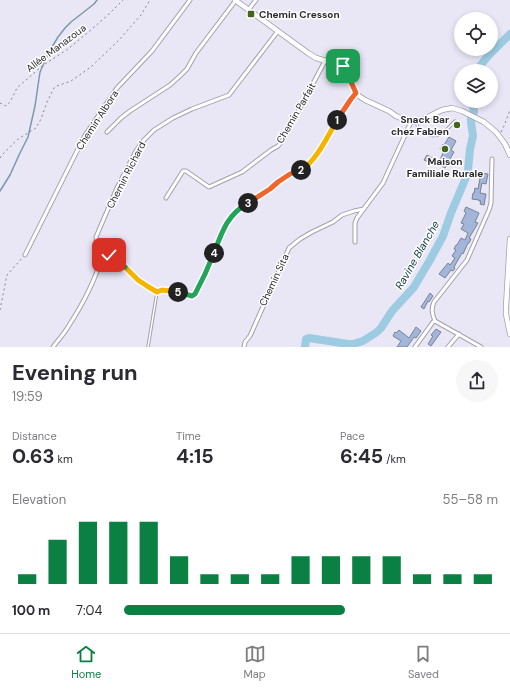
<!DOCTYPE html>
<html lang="en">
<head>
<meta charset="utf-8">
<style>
  body { margin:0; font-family:"DM Sans",sans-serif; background:#f7f7f7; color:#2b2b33; height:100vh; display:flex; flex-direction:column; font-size:15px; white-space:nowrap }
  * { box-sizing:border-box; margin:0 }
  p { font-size:13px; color:#7c7c81 }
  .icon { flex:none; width:22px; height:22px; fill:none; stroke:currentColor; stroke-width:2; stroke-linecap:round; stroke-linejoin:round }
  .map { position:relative; height:347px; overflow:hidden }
  .drawer { display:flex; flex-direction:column; background:#fff; flex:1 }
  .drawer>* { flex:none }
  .tools { position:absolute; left:454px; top:12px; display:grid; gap:8px }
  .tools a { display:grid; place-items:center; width:44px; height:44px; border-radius:50%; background:#fff; box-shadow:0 2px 6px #0003; font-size:20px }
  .pin { position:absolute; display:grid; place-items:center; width:34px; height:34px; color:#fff; margin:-17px; border-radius:8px; box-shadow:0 2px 6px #0006 }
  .km { position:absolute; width:20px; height:20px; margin:-10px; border-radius:50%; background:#222; color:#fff; font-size:11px; line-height:20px; text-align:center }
  .round { display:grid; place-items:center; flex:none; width:42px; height:42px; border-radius:21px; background:#f7f7f7 }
  .summary { display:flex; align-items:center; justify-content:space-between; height:68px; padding:0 12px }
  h1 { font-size:22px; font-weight:700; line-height:30px }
  .stats { display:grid; grid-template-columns:repeat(3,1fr); gap:6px; height:68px; padding:4px 12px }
  .stats div { display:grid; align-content:center }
  .stats b { font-size:20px; font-weight:700 }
  .stats small { font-size:11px; font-weight:400 }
  .stats p { font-size:11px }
  .chart { height:112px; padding:8px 12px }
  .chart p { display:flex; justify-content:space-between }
  .chart svg { width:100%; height:72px; margin-top:4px; stroke:#0b8043; stroke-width:6 }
  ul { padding:0 12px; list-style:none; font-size:13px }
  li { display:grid; grid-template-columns:64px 48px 1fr; align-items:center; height:30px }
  li i { height:10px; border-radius:5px; background:#0b8043 }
  .tab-bar { display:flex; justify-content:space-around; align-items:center; height:56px; border-top:1px solid #e1e1e2; background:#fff; font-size:11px; color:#7c7c81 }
  .tab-bar a { display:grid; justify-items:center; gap:2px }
  .tab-bar .selected { color:#0b8043 }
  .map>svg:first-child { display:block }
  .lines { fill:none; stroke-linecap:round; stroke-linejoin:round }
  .stream { stroke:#7a9aac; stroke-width:1.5 }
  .river { stroke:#9dcbe1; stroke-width:8 }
  .building { fill:#a1b6da; stroke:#7b828f }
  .lane-casing { stroke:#a2a0ae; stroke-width:3.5 }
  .street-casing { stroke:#a2a0ae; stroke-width:5 }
  .secondary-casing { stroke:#a2a0ae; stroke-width:6 }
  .path { stroke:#84838d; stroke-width:1; stroke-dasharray:2 3; stroke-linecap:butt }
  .lane { stroke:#fff; stroke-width:1.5 }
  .street { stroke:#fff; stroke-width:3 }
  .secondary { stroke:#fff; stroke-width:4.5 }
  .split-1-casing { stroke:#fff; stroke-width:8 }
  .split-2-casing { stroke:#fff; stroke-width:8 }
  .split-3-casing { stroke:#fff; stroke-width:8 }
  .split-4-casing { stroke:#fff; stroke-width:8 }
  .split-5-casing { stroke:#fff; stroke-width:8 }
  .split-6-casing { stroke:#fff; stroke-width:8 }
  .split-7-casing { stroke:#fff; stroke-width:8 }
  .split-1 { stroke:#f0652b; stroke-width:5 }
  .split-2 { stroke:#f5b400; stroke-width:5 }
  .split-3 { stroke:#f0652b; stroke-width:5 }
  .split-4 { stroke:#22a559; stroke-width:5 }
  .split-5 { stroke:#22a559; stroke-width:5 }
  .split-6 { stroke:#f5b400; stroke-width:5 }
  .split-7 { stroke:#22a559; stroke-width:5 }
  .poi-dot { fill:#42661e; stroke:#fff; stroke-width:1.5 }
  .labels { text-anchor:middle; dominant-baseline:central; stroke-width:3; stroke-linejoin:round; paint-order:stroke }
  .poi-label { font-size:10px; font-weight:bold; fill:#2a292f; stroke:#fff; text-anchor:start }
  .street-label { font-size:10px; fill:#2a292f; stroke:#fff }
  .water-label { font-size:11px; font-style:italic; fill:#113949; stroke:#fff }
</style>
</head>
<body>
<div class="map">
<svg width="510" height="347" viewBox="0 0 510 347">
  <rect width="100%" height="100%" fill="#e9e7f6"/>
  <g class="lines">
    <path class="stream" d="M0 191 10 175 19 155 28 137 35 106 40 72 49 52 58 37 65 28 71 22 94 4 97 0"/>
    <g class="river">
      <path d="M476 71 488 56 510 34"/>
      <path d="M305 347 306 339 309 338 348 344H353L363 341 377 332 381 328 392 311 404 298 414 287 430 260 443 236 451 213 467 175 468 170 470 149 473 136 471 122V118L474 112 472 101"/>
    </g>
  </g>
  <g class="building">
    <path d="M449 137 456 141 451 150 454 152 445 168 438 164 444 151 440 149 443 144 444 145Z"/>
    <path d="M427 155 438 161 435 165 424 160Z"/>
    <path d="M481 173 488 174 486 184 482 183 480 193 486 194 484 205 480 204 481 201H479V200L472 199 473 193H474L475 188 478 189Z"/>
    <path d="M466 207 479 213 475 222 478 223 469 238 471 239 469 243H468L463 254 462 253 454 267 455 268 453 271 451 270 445 278 439 274 448 263 450 265 455 258 452 256 456 250 454 249 456 245H457L461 238 465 240 468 233 461 229 464 224 461 223 466 213 464 211Z"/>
    <path d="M430 293 433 296 429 302 428 301 424 309 421 307Z"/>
    <path d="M416 327 421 331 416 338 414 337 407 347H397L401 341 393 336 395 332 396 333 399 330 409 338Z"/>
    <path d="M436 329 441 332 431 346 428 344 433 336 431 335Z"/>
  </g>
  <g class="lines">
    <defs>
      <g id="lane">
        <path d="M417 123 418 129C422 131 426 134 430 135 441 138 448 128 455 121"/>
        <path d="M148 347 157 292"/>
      </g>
      <g id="street">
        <path d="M249 9 256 0"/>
        <path d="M107 132 121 118 130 111 170 85 180 76 187 69 196 53 236 0"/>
        <path d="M166 198 183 171H186L209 187 242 172 271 150 278 146 283 140 325 61"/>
        <path d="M355 242V223L357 218 383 183 411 122"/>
        <path d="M103 253C119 259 126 270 138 280 144 285 150 288 157 292 168 288 181 292 192 296L195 294C201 282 207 269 212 256 218 241 223 224 234 213 244 202 259 198 270 190 276 185 281 179 289 175 295 171 303 172 308 166 327 144 337 115 356 93"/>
        <path d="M25 255 84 137 117 88 152 51 190 0"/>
        <path d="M435 321C432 314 431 309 434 302L467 260 489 210 491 203 492 159"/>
        <path d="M53 347C58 340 64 334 68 327 83 304 96 279 103 253L98 245 96 237 117 188 136 151 144 140 154 130 173 118 192 109 229 95 278 31"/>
        <path d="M244 347 245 342 250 336 289 248 300 239 312 232 333 222 342 215 354 211 364 209"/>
        <path d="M415 347 428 329 433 322 435 321 481 347"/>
        <path d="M448 347 459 334"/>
      </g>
      <g id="secondary">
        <path d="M235 0 308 53 316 58 343 66 346 71 356 93 359 96 365 100 389 111 396 116 403 119 411 122 420 121 442 110 452 108 462 111 484 122 496 132 505 144 510 155"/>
        <path d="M510 239 506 307V314L510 334"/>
      </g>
    </defs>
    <use href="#lane" class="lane-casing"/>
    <use href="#street" class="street-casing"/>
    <use href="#secondary" class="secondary-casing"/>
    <g class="path">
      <path d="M0 103 6 106 10 102 17 88 42 66 68 49 92 29 109 14 123 0"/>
      <path d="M501 132 504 126 510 110"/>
      <path d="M0 158 2 155 18 139 36 128 41 119 47 102 54 88 57 86 71 81 91 67 119 40 141 15 150 0"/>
      <path d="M0 310 7 275 23 257"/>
    </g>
    <use href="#lane" class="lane"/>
    <use href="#street" class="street"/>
    <use href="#secondary" class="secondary"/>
  </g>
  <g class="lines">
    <defs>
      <path id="split-1" d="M337 120 351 99 356 93 346 71 343 66"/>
      <path id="split-2" d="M301 170C315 163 329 134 337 120"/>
      <path id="split-3" d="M248 203 270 189 278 182 290 174 301 170"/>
      <path id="split-4" d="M214 253C222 232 227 215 248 203"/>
      <path id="split-5" d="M178 292 192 296 195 294 205 274 214 253"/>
      <path id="split-6" d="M125 267 138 280 147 286 157 292 162 290 178 292"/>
      <path id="split-7" d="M109 255 125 267"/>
    </defs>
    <use href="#split-1" class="split-1-casing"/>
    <use href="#split-2" class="split-2-casing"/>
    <use href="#split-3" class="split-3-casing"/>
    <use href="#split-4" class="split-4-casing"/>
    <use href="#split-5" class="split-5-casing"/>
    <use href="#split-6" class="split-6-casing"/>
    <use href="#split-7" class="split-7-casing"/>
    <use href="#split-1" class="split-1"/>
    <use href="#split-2" class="split-2"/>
    <use href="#split-3" class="split-3"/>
    <use href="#split-4" class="split-4"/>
    <use href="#split-5" class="split-5"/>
    <use href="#split-6" class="split-6"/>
    <use href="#split-7" class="split-7"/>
  </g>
  <g class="poi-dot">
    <rect x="247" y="10" width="8" height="8" rx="2"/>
    <circle cx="457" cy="125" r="4"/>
    <circle cx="445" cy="149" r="4"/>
  </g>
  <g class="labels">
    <g class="poi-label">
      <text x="259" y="14">Chemin Cresson</text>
      <text x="449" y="119" text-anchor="end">Snack Bar<tspan x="449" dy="12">chez Fabien</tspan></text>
      <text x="445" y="161" text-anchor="middle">Maison<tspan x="445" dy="12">Familiale Rurale</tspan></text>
    </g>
    <g class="street-label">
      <text transform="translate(56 48) rotate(-37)">Allée Manazoua</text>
      <text transform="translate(296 113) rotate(-60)">Chemin Parfait</text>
      <text transform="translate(97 120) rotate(-57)">Chemin Albora</text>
      <text transform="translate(126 175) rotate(-63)">Chemin Richard</text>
      <text transform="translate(274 280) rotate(-65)">Chemin Sita</text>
    </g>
    <g class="water-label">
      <text transform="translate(417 255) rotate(-60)">Ravine Blanche</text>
    </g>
  </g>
</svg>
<div class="tools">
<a><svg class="icon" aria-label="locate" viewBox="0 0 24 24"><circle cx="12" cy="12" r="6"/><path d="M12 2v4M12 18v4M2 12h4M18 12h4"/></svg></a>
<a><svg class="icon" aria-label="layers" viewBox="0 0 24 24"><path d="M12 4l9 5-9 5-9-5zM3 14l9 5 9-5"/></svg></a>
</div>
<div class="pin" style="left:343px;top:66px;background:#1e9e55"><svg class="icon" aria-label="arrive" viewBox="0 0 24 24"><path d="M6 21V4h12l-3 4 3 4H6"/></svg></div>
<div class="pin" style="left:109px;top:255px;background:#d93025"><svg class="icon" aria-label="check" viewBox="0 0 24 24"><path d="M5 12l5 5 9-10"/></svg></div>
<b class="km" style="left:337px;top:120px">1</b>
<b class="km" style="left:301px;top:170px">2</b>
<b class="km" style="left:248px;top:203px">3</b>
<b class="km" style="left:214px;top:253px">4</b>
<b class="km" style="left:178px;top:292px">5</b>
</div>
<section class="drawer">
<div class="summary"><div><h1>Evening run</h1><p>19:59</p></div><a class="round"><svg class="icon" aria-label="share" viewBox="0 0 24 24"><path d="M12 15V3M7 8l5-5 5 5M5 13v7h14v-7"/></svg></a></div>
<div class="stats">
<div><p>Distance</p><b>0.63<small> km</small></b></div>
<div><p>Time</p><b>4:15</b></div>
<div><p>Pace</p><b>6:45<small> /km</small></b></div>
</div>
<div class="chart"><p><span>Elevation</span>55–58 m</p>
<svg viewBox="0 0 160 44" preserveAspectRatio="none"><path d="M5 44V38M15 44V17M25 44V6M35 44V6M45 44V6M55 44V27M65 44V38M75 44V38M85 44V38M95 44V27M105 44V27M115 44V27M125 44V27M135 44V38M145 44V38M155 44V38"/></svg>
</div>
<ul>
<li><b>100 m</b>7:04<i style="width:59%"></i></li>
</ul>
</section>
<nav class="tab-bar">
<a class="selected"><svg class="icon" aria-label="home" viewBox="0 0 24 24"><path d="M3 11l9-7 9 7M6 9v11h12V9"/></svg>Home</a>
<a><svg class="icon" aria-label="map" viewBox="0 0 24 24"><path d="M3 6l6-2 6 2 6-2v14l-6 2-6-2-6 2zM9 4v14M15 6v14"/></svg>Map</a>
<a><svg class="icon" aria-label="saved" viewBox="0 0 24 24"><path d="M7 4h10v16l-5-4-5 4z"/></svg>Saved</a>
</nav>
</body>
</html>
